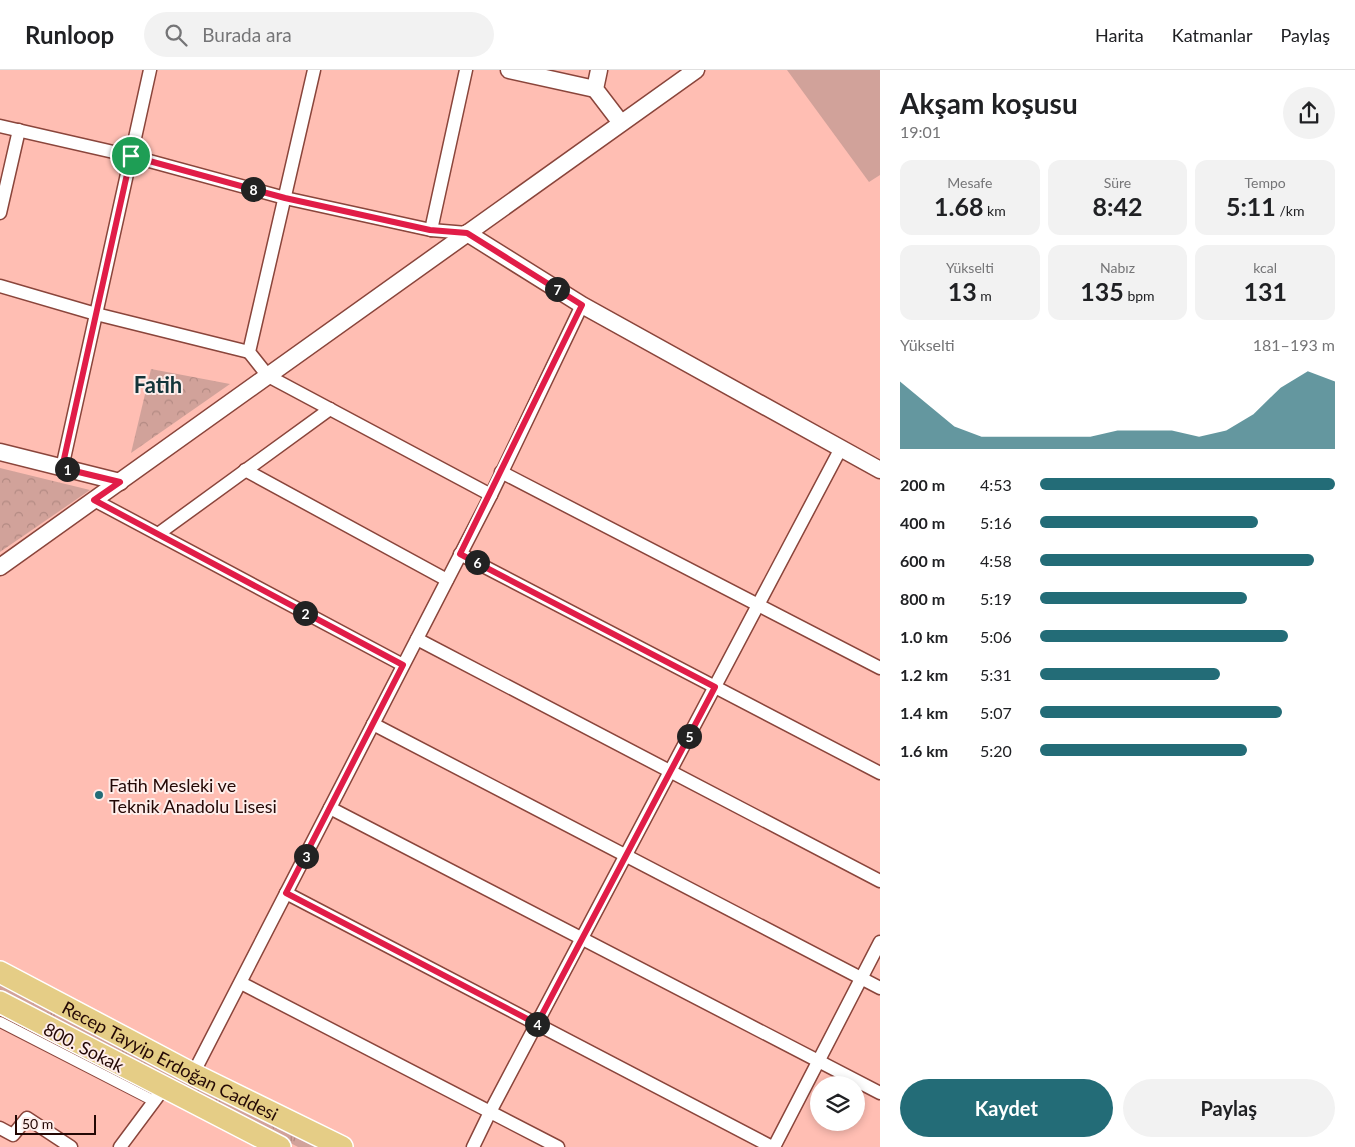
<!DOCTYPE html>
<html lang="tr">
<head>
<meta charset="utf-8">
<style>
  body { margin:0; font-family:Lato,sans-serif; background:#f2f2f2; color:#202124; height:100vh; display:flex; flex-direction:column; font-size:19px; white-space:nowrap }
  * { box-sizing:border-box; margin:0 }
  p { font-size:16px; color:#757577 }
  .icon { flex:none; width:28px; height:28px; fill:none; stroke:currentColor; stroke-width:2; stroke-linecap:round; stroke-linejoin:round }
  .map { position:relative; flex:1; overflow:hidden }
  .details { display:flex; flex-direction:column; background:#fff; width:475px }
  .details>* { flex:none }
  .tools { position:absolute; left:810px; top:1006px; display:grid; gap:10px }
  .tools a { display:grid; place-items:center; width:55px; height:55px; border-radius:50%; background:#fff; box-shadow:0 2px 8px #0003; font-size:25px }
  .scale { position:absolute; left:15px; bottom:12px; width:81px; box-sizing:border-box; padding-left:5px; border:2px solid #230805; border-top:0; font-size:14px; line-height:18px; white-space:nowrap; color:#230805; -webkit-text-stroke:4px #feedea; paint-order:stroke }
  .pin { position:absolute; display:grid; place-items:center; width:42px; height:42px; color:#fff; margin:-21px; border:2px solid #fff; border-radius:50%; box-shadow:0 1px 5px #0007 }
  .km { position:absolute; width:25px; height:25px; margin:-12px; border-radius:50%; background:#222; color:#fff; font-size:14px; line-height:25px; text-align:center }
  .round { display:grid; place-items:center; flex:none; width:52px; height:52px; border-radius:26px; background:#f2f2f2 }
  .headline { display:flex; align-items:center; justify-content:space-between; height:85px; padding:0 20px }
  h1 { font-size:28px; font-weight:700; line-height:38px }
  .stats { display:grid; grid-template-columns:repeat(3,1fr); gap:8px; height:85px; padding:5px 20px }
  .stats div { display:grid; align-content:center; border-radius:12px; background:#f2f2f2; text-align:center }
  .stats b { font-size:25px; font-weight:700 }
  .stats small { font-size:14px; font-weight:400 }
  .stats p { font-size:14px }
  .chart { height:140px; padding:10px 20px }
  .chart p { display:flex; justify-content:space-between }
  .chart svg { width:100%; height:90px; margin-top:5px; fill:#236c77; opacity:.7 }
  .action { display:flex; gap:10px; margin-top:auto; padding:10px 20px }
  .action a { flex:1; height:58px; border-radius:30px; background:#236c77; color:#fff; font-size:20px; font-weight:700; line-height:58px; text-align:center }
  .action a+a { background:#f2f2f2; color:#202124 }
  ul { padding:0 20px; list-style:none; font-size:16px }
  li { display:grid; grid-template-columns:80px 60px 1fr; align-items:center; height:38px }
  li i { height:12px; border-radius:6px; background:#236c77 }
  header { display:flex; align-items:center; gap:30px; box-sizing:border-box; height:70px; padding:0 25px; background:#fff; border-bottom:1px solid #e0e0e0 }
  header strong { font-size:24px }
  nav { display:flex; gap:28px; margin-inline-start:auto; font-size:18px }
  .search { width:350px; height:45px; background:#f2f2f2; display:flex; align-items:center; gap:12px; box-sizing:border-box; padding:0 18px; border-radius:28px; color:#757577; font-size:19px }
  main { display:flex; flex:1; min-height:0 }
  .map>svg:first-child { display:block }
  .grass { fill:url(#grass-tufts) }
  .park { fill:url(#park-crowns) }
  .pitch { fill:#d1a29a }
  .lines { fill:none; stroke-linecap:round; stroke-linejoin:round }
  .pedestrian-casing { stroke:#8a453b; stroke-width:12 }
  .minor-casing { stroke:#8a453b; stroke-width:15 }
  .tertiary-casing { stroke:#8a453b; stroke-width:19 }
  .primary-casing { stroke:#fff; stroke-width:24 }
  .pedestrian { stroke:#fff; stroke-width:10 }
  .minor { stroke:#fff; stroke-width:12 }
  .tertiary { stroke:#fff; stroke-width:16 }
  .primary { stroke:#e5cd86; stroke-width:21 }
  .route-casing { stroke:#fff; stroke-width:10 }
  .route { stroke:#e11d48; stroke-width:6 }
  .poi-dot { fill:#236c77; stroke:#feedea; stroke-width:2 }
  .labels { text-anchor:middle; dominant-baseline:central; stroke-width:4; stroke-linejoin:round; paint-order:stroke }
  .poi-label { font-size:18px; fill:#230805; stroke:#feedea; text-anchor:start }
  .street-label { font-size:18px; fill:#230805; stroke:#feedea }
  .district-label { font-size:22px; font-weight:bold; fill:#13353a; stroke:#feedea }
</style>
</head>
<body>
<header>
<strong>Runloop</strong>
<div class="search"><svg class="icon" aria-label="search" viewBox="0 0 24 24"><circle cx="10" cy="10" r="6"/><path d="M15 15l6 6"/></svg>Burada ara</div>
<nav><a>Harita</a><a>Katmanlar</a><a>Paylaş</a></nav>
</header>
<main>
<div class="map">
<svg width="880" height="1077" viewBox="0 0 880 1077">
  <defs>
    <pattern id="grass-tufts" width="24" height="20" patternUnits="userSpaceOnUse" patternTransform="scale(1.25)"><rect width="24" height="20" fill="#d1a29a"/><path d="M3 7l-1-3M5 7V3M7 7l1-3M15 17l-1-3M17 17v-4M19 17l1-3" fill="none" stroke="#b38a83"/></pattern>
    <pattern id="park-crowns" width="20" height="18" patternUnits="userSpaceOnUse" patternTransform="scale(1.25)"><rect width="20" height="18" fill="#d1a29a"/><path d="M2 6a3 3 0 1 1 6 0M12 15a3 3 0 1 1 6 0" fill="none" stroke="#b38a83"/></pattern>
  </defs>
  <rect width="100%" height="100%" fill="#ffbeb3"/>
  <path class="grass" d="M0 910 320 1077H298L0 921Z"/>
  <g class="park">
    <path d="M151 299 230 314 131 383Z"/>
    <path d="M0 398 90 420 0 482Z"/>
  </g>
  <path class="pitch" d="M787 0H880V105L869 112Z"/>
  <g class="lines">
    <defs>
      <path id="pedestrian" d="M0 952 154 1031"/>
      <g id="minor">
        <path d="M314 0 249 282 268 306 491 425"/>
        <path d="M0 56 131 86 285 128 431 160 467 163"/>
        <path d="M0 143 19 60"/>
        <path d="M431 160 466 0"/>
        <path d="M0 216 96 244 249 282"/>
        <path d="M62 398 150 0"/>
        <path d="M245 400 447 510"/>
        <path d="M501 402 880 598"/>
        <path d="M94 430 403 595"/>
        <path d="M158 464 330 339"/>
        <path d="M460 484 880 703"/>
        <path d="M417 569 880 811"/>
        <path d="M373 654 880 918"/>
        <path d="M330 738 880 1023"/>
        <path d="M286 823 772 1077"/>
        <path d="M241 913 558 1077"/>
        <path d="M193 1004 491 425 582 235"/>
        <path d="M0 1058 13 1065 27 1048 71 1077"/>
        <path d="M120 1077 164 1018"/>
        <path d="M473 1077 490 1042 841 378"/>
        <path d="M774 1077 880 872"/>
      </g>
      <g id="tertiary">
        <path d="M509 0 595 19"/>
        <path d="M599 0 595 19 621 53"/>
        <path d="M467 163 582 235 880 400"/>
        <path d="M0 382 120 412"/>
        <path d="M0 497 696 0"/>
      </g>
      <g id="primary">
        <path id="s1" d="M0 902 193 1004 342 1077"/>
        <path d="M0 932 280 1077"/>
      </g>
    </defs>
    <use href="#pedestrian" class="pedestrian-casing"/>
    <use href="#minor" class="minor-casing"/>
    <use href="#tertiary" class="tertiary-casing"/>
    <use href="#primary" class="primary-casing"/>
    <use href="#pedestrian" class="pedestrian"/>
    <use href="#minor" class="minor"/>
    <use href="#tertiary" class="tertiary"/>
    <use href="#primary" class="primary"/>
  </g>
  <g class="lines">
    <defs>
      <path id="route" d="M131 86 285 128 430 160 467 163 582 235 460 484 715 617 537 954 286 823 403 595 94 430 120 412 62 398Z"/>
    </defs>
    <use href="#route" class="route-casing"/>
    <use href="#route" class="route"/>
  </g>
  <circle class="poi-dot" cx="99" cy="725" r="5"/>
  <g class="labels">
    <g class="poi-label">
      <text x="109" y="715">Fatih Mesleki ve<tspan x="109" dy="21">Teknik Anadolu Lisesi</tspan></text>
    </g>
    <g class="street-label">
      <text transform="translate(84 977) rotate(27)">800. Sokak</text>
      <text stroke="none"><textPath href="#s1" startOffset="192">Recep Tayyip Erdoğan Caddesi</textPath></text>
    </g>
    <g class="district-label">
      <text x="158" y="314">Fatih</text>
    </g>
  </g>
</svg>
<div class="tools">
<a><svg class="icon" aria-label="layers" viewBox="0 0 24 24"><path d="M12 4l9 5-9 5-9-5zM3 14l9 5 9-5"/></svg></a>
</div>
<div class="scale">50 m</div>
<div class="pin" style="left:131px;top:86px;background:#1e9e55"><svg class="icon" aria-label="arrive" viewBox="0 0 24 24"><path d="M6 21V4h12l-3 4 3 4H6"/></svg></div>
<b class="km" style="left:67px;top:399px">1</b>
<b class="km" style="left:305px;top:543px">2</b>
<b class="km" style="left:306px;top:786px">3</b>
<b class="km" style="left:537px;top:954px">4</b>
<b class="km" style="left:689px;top:666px">5</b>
<b class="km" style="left:477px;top:492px">6</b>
<b class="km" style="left:557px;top:219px">7</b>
<b class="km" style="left:253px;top:119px">8</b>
</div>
<section class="details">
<div class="headline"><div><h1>Akşam koşusu</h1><p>19:01</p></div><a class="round"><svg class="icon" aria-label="share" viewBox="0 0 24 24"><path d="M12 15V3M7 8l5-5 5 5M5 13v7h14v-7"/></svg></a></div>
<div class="stats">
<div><p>Mesafe</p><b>1.68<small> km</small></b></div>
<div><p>Süre</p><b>8:42</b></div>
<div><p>Tempo</p><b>5:11<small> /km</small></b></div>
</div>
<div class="stats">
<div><p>Yükselti</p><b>13<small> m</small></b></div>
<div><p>Nabız</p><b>135<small> bpm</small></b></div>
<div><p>kcal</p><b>131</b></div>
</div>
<div class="chart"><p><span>Yükselti</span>181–193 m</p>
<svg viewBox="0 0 160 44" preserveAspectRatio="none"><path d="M0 44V11L10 22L20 33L30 38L40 38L50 38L60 38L70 38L80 35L90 35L100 35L110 38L120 35L130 27L140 14L150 6L160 11V44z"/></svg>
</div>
<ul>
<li><b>200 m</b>4:53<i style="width:100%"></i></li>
<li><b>400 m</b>5:16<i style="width:74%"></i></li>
<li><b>600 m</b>4:58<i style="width:93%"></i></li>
<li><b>800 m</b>5:19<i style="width:70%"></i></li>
<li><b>1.0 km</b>5:06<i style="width:84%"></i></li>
<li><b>1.2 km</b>5:31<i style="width:61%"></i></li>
<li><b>1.4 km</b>5:07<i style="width:82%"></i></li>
<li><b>1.6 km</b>5:20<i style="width:70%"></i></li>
</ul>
<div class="action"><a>Kaydet</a><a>Paylaş</a></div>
</section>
</main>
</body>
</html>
